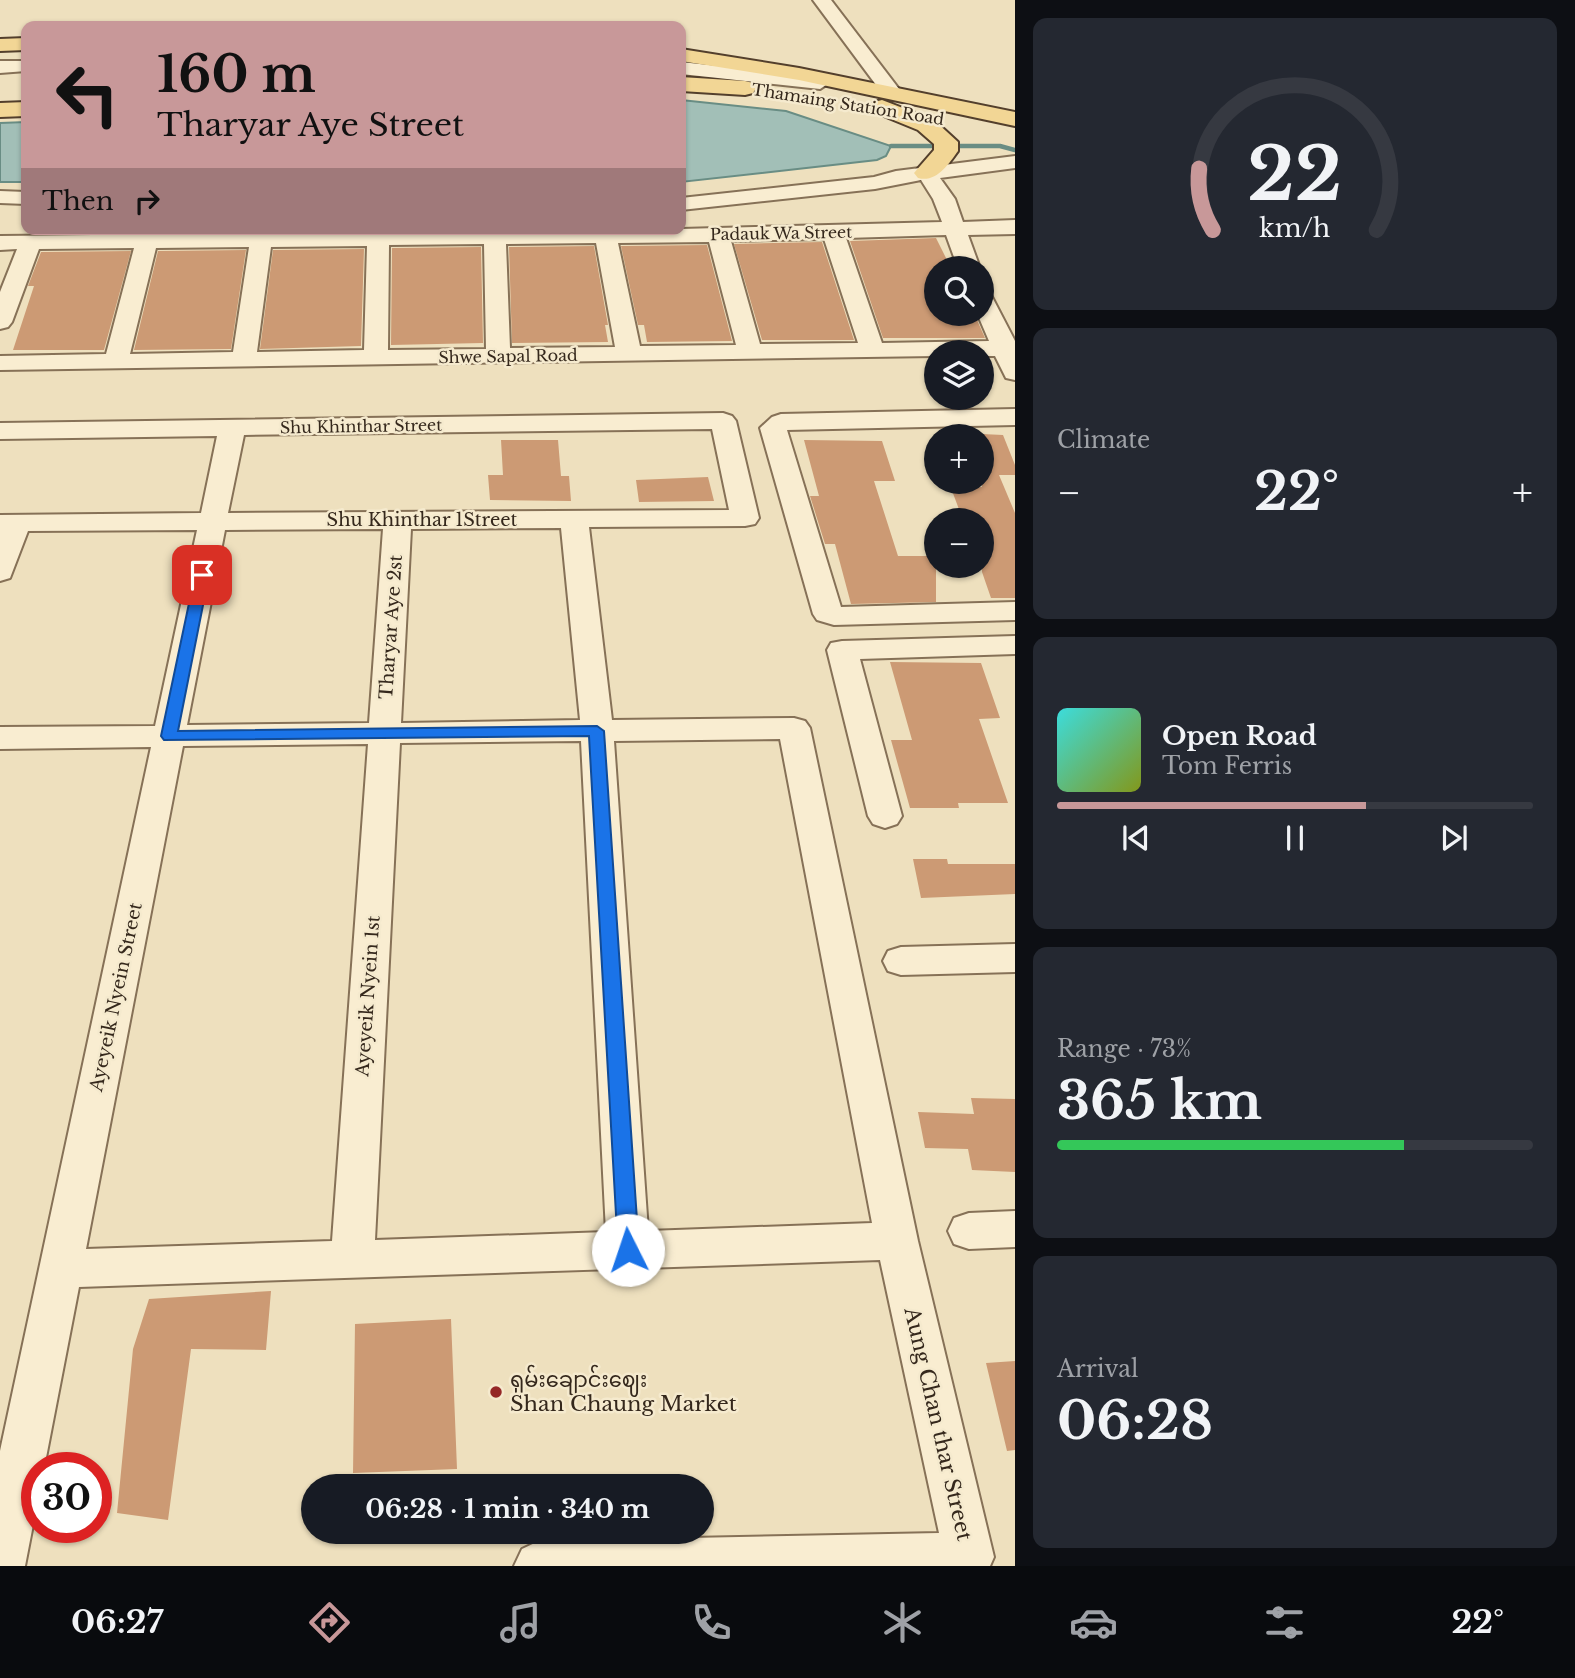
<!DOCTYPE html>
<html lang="en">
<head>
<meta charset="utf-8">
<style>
	:root { --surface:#171b24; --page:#242831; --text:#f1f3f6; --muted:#9ea1a6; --line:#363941; --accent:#c89899 }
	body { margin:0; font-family:"Libre Baskerville","Noto Sans Myanmar",serif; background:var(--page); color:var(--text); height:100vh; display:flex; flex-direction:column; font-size:26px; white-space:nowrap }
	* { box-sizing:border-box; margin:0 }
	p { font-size:23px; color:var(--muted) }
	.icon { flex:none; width:38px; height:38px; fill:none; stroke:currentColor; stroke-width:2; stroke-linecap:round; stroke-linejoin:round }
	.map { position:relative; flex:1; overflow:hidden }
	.panel { display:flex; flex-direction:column; gap:18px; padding:18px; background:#0d0f14; width:560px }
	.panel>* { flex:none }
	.top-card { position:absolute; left:21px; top:21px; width:665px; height:214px; border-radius:14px; box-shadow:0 2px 5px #0004; background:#c89899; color:#111; overflow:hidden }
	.fabs { position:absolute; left:924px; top:256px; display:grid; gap:14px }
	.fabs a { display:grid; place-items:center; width:70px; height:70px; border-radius:50%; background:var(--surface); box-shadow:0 2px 5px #0004; font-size:35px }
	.speed { position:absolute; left:21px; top:1452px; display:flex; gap:14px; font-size:35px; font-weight:700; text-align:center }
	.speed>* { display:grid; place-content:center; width:91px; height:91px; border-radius:50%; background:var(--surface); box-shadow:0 2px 5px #0004; line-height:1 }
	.speed .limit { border:10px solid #d22; background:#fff; color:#111 }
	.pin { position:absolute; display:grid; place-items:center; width:60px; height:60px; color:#fff; margin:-30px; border-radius:14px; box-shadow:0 4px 10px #0006 }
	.me { position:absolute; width:77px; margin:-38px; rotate:356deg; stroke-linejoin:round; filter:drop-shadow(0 0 5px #0008) }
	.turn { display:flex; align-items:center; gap:24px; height:147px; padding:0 21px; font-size:32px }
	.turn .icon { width:91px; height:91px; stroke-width:2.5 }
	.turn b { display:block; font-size:49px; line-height:60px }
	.then { display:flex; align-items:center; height:66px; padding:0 21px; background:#0003; gap:14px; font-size:26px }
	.big { font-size:52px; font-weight:800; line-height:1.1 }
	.panel .widget { flex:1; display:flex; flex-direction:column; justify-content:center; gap:10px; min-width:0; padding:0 24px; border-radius:14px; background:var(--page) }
	.panel .dial { align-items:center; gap:0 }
	.dial svg { height:182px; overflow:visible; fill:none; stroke:var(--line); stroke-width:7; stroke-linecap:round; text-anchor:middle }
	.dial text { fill:var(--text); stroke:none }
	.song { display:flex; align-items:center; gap:21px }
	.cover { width:84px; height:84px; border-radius:10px; background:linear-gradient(135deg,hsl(180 70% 55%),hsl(70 70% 35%)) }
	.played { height:7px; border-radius:4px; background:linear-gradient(90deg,var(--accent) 65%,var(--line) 65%) }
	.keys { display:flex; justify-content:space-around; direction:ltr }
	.heat { display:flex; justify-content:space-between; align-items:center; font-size:38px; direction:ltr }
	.charge { height:10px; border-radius:5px; background:linear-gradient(90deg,#34c759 73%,var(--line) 0) }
	.trip { position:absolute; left:301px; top:1474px; width:413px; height:70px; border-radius:35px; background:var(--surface); box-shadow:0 2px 5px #0004; font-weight:800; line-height:70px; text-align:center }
	.tabs { display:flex; height:112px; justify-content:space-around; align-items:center; background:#090b0e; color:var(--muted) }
	.tabs .icon { width:49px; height:49px }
	.tabs .selected { color:var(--accent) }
	.tabs b { font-size:32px; color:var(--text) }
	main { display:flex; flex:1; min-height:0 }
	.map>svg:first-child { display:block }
</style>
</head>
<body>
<main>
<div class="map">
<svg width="1015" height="1566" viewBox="0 0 1015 1566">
	<rect width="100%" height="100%" fill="#eee0be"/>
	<path fill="#a2bfb7" stroke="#698d84" stroke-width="2" d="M681,100L786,111L891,146L886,156L877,160L681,182Z
		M26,122V182H0V123Z"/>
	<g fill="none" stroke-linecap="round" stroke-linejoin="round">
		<path stroke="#698d84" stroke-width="4.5" d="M891,146H1000L1015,150"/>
	</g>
	<path fill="#cc9a74" d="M936,238L951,268H936V313H974L985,338H883L850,241Z
		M822,242L854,340H762L734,244Z
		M707,245L732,341L647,342L644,325H638L621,246Z
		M594,246L608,325H605L608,342L512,343L509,247Z
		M481,247L483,343L391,345L392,248Z
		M364,249L361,346L260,349L273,250Z
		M246,250L231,349L134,350L158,251Z
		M131,251L104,350H13L34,286H28L41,252Z
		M982,434L1003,435L1015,465V475H999L1015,513V598H991L982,572V520H963L951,488L982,487Z
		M501,440H558L561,476H569L571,501L490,500L488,475H503Z
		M804,440L882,441L895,481H874L898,556H936V602L851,604L835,544H825L810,496H819Z
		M708,477L714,501L639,502L636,480Z
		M890,662L981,663L1000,718L979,719L1008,803H958L959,808H910L891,740H912Z
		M913,859H947L948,864H1015V894L921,898Z
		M971,1098L1015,1099V1172L972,1170L968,1149L925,1148L918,1112L974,1114Z
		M271,1291L266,1350L191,1349L168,1520L117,1513L133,1349L149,1299Z
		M451,1319L457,1469L353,1473L355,1324Z
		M1015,1361V1450L1007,1451L986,1363Z"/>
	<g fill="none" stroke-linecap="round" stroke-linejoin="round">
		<g stroke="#867157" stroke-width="4">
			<path id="minor" d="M813,0H831L899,89L901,93L899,97H885Z
				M0,61H26V71L0,73Z
				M681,62L820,77L829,83L820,89L681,74Z
				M1015,156V168L940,178L955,199L963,222L1015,220V234L968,235L980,268H958L946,235L846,238L882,343L989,341L977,313H982V291L990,293L1015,341V380L1006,378L995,356H982V352H936V356L0,370V356L106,354L134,248L39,249L12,322L8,327L0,329V292L17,249L0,250V236L681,229L942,222L933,199L921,180L875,189L681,210V198L874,177L896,171ZM824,239L858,343L760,344L731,241ZM709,242L736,345L640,346L618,243ZM596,243L615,347L510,348L506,244ZM484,244L486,349L388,350L389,245ZM367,246L364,350L257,352L271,247ZM249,247L233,352L130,354L156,248Z
				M0,191L26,192V204L0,203Z
				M1015,409V425L787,430L841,607L1015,602V620L834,625L817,620L813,614L760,428L772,417L781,414Z
				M723,413L732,416L736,421L759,518L755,524L745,526L589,527L612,720L794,718L805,721L810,728L918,1241L994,1557L990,1566H514L522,1549L539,1541L939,1533L880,1260L79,1287L44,1468H37V1504L25,1566H0V1451L151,747L0,749V727L155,726L197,530L28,531L10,578L0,581V515L201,513L217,436L0,439V423ZM712,429L729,510L228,513L244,435ZM561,528L580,720L401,723L411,529ZM383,529L369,723L187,725L225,530ZM780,739L872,1223L648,1231L614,741ZM581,741L606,1232L375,1240L400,743ZM368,744L332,1241L86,1249L183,746Z
				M1015,636V654L860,659L902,816L897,824L885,828L873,824L868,816L827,650L831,643L842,641Z
				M1015,944V972L901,975L888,971L883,961L888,951L901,947Z
				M1015,1211V1247L969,1249L954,1244L948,1231L954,1218L969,1213Z"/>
		</g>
		<g stroke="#533f2c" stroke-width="4">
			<path id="major" d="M26,38V50L0,51V39Z
				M681,49L799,68L1015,112V126L799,80L681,61Z
				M681,77L745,81L753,83L756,88L753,93L745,95L681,91Z
				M882,100L934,120L958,142V151C948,165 936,183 918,178L914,173L934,150V144L918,130L874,112L871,107L874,102Z
				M26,102V116L0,117V103Z"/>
		</g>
		<use href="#minor" fill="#f9edd1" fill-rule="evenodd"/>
		<use href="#major" fill="#f2d695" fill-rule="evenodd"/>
	</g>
	<path fill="#1a73e8" stroke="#114b97" stroke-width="2" d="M202,571L209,575L178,731L597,726L604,731L639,1250L636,1256L628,1259L621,1256L618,1250L589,736L164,740L161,736L195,575Z"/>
	<circle fill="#952827" stroke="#f5eace" stroke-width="2.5" cx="496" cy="1392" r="7"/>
	<g text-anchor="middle" stroke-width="5" stroke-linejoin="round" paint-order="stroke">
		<g font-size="16" fill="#35281c" stroke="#f5eace">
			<text transform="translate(848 104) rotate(9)" y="6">Thamaing Station Road</text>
			<text transform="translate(781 233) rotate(-1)" y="6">Padauk Wa Street</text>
			<text transform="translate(508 356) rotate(-1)" y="6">Shwe Sapal Road</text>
			<text transform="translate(361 426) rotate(-1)" y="6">Shu Khinthar Street</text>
		</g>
		<g font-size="18" fill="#35281c" stroke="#f5eace">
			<text x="422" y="526">Shu Khinthar 1Street</text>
			<text transform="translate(391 627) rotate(-86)" y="6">Tharyar Aye 2st</text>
			<text transform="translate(368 996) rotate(-86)" y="6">Ayeyeik Nyein 1st</text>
			<text transform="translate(116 997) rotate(-78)" y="6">Ayeyeik Nyein Street</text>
		</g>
		<g font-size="21" fill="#35281c" stroke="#f5eace" text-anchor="start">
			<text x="510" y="1387">ရှမ်းချောင်းဈေး<tspan x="510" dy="24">Shan Chaung Market</tspan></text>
		</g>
		<g font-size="21" fill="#35281c" stroke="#f5eace">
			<text transform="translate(938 1424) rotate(77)" y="7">Aung Chan thar Street</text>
		</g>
	</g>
</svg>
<div class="fabs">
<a><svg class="icon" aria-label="search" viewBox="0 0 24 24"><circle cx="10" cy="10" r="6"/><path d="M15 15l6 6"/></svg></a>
<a><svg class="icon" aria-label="layers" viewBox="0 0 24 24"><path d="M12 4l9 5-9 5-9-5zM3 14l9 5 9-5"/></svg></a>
<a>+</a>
<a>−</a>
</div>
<div class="speed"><div class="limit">30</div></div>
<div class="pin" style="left:202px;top:575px;background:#d93025"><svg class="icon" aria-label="arrive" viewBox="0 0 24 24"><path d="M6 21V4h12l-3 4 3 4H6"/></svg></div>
<svg class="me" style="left:628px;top:1250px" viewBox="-20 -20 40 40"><circle r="19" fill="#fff"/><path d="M0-13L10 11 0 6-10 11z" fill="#1a73e8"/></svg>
<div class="trip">06:28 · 1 min · 340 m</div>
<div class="top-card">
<div class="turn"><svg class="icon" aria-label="left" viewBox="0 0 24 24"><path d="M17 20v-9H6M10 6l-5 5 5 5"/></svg><div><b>160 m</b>Tharyar Aye Street</div></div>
<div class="then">Then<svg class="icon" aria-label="right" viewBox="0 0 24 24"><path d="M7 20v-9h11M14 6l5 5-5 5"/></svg></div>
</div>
</div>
<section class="panel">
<div class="widget dial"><svg viewBox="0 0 100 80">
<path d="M14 69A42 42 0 1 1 86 69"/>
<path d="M14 69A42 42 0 0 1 8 42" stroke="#c89899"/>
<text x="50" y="56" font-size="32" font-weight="700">22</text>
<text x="50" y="72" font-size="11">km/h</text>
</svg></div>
<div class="widget"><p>Climate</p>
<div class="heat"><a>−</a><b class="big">22°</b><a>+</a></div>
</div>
<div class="widget">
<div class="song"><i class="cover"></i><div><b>Open Road</b><p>Tom Ferris</p></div></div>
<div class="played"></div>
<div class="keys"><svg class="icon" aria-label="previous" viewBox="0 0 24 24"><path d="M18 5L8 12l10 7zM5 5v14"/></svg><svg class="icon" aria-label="pause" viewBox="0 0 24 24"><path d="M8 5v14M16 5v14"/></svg><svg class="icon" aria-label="next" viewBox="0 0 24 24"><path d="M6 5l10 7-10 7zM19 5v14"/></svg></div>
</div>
<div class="widget"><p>Range · 73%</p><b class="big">365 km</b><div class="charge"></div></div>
<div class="widget"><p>Arrival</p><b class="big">06:28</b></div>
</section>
</main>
<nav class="tabs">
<b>06:27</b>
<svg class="icon selected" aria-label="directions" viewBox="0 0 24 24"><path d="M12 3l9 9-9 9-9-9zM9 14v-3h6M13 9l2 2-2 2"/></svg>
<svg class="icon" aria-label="music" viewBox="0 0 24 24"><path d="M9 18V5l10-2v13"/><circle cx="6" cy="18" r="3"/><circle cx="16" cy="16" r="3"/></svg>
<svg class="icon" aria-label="phone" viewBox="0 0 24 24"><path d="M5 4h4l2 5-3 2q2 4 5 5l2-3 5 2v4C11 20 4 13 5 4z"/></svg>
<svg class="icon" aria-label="climate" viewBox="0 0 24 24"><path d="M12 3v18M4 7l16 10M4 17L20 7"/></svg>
<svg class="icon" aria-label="car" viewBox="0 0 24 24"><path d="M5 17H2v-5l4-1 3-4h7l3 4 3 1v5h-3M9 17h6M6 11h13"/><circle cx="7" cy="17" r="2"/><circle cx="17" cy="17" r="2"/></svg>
<svg class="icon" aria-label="filters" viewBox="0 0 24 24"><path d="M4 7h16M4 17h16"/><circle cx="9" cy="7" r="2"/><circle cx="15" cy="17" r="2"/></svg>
<b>22°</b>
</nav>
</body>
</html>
